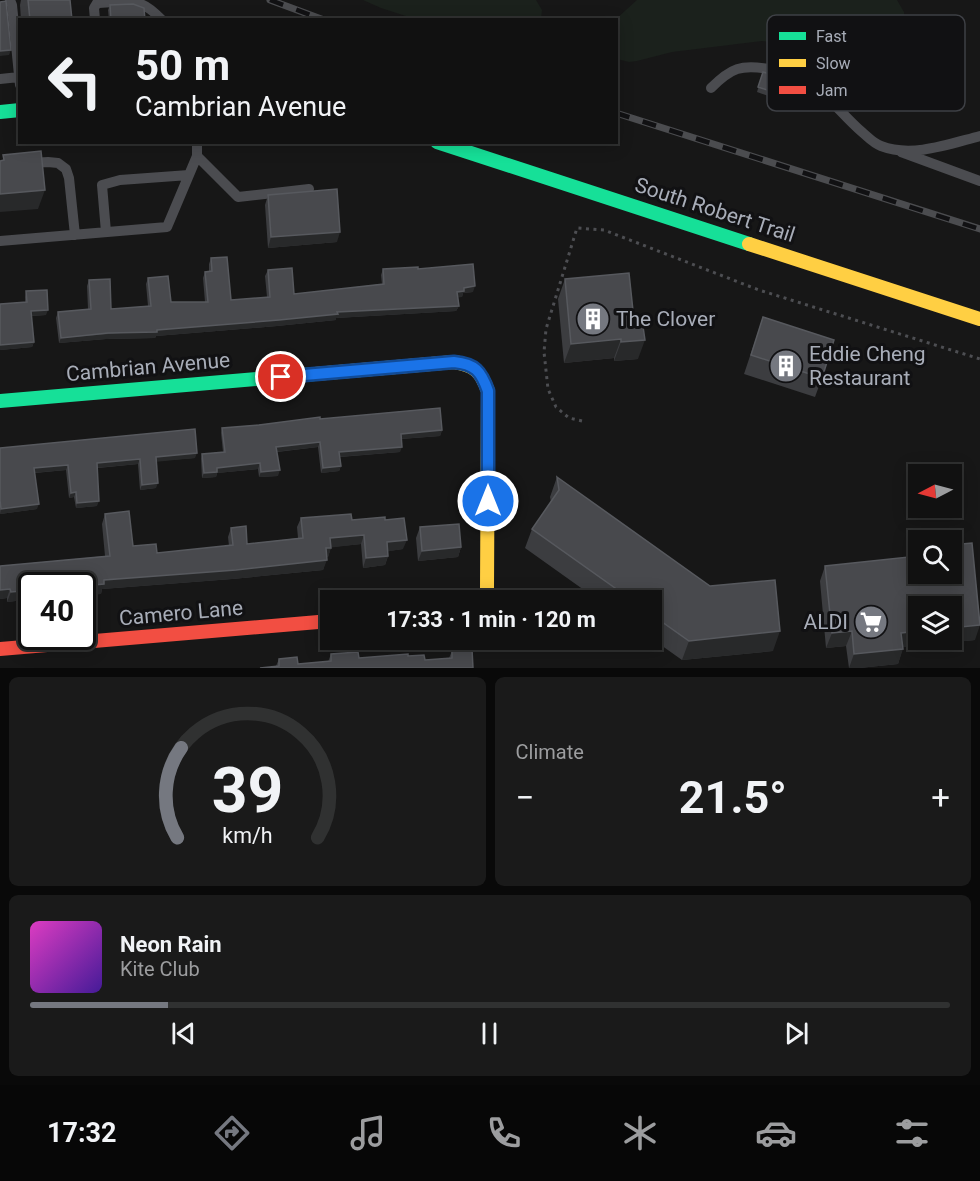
<!DOCTYPE html>
<html lang="en">
<head>
<meta charset="utf-8">
<style>
	:root { --surface:#111; --page:#1a1a1a; --text:#f1f3f6; --muted:#9c9d9f; --line:#303131; --accent:#757880 }
	body { margin:0; font-family:Roboto,sans-serif; background:var(--page); color:var(--text); height:100vh; display:flex; flex-direction:column; font-size:22px; white-space:nowrap }
	* { box-sizing:border-box; margin:0 }
	p { font-size:20px; color:var(--muted) }
	.icon { flex:none; width:33px; height:33px; fill:none; stroke:currentColor; stroke-width:2; stroke-linecap:round; stroke-linejoin:round }
	.map { position:relative; height:668px; overflow:hidden }
	.details { display:flex; flex-direction:column; gap:9px; padding:9px; background:#090909; flex:1 }
	.details>* { flex:none }
	.banner { position:absolute; left:18px; top:18px; width:600px; height:126px; border-radius:0px; box-shadow:0 3px 15px #0003,0 0 0 2px var(--line); background:#111; color:var(--text); overflow:hidden }
	.needle { width:39px; rotate:264deg }
	.tools { position:absolute; left:908px; top:464px; display:grid; gap:12px }
	.tools a { display:grid; place-items:center; width:54px; height:54px; border-radius:0px; background:var(--surface); box-shadow:0 3px 15px #0003,0 0 0 2px var(--line); font-size:30px }
	.speed { position:absolute; left:18px; top:572px; display:flex; gap:12px; font-size:30px; font-weight:700; text-align:center }
	.speed>* { display:grid; place-content:center; width:78px; height:78px; border-radius:50%; background:var(--surface); box-shadow:0 3px 15px #0003,0 0 0 2px var(--line); line-height:1 }
	.speed .limit { border:3px solid #111; border-radius:9px; background:#fff; color:#111 }
	.pin { position:absolute; display:grid; place-items:center; width:51px; height:51px; color:#fff; margin:-26px; border:3px solid #fff; border-radius:50%; box-shadow:0 2px 6px #0007 }
	.me { position:absolute; width:66px; margin:-33px; rotate:0deg; stroke-linejoin:round; filter:drop-shadow(0 0 4px #0008) }
	.turn { display:flex; align-items:center; gap:21px; height:126px; padding:0 18px; font-size:27px }
	.turn .icon { width:78px; height:78px; stroke-width:2.5 }
	.turn b { display:block; font-size:42px; line-height:51px }
	.big { font-size:45px; font-weight:700; line-height:1.1 }
	.details .card { flex:1; display:flex; flex-direction:column; justify-content:center; gap:9px; min-width:0; padding:0 21px; border-radius:9px; background:var(--page) }
	.details .dial { align-items:center; gap:0 }
	.dial svg { height:156px; overflow:visible; fill:none; stroke:var(--line); stroke-width:7; stroke-linecap:round; text-anchor:middle }
	.dial text { fill:var(--text); stroke:none }
	.song { display:flex; align-items:center; gap:18px }
	.cover { width:72px; height:72px; border-radius:9px; background:linear-gradient(135deg,hsl(310 70% 55%),hsl(260 70% 35%)) }
	.played { height:6px; border-radius:3px; background:linear-gradient(90deg,var(--accent) 15%,var(--line) 15%) }
	.keys { display:flex; justify-content:space-around; direction:ltr }
	.heat { display:flex; justify-content:space-between; align-items:center; font-size:33px; direction:ltr }
	.details .tiles { flex:1; display:grid; gap:9px; grid-template-columns:1fr 1fr }
	.card:last-child { grid-column:span 2 }
	.trip { position:absolute; left:320px; top:590px; width:342px; height:60px; border-radius:0px; background:var(--surface); box-shadow:0 3px 15px #0003,0 0 0 2px var(--line); font-weight:700; line-height:60px; text-align:center }
	.menu { display:flex; height:96px; justify-content:space-around; align-items:center; background:#070707; color:var(--muted) }
	.menu .icon { width:42px; height:42px }
	.menu .on { color:var(--accent) }
	.menu b { font-size:27px; color:var(--text) }
	.map>svg:first-child { display:block }
</style>
</head>
<body>
<div class="map">
<svg width="980" height="668" viewBox="0 0 980 668">
	<rect width="100%" height="100%" fill="#171717"/>
	<path fill="#1b211c" d="M363,0H536L542,10L541,19H415L381,8Z
		M637,0H897L904,12V22L900,30L891,34L852,41L798,45L762,41L672,52L637,61L629,62L617,59L616,19Z"/>
	<g fill="none" stroke-linecap="round" stroke-linejoin="round">
		<path stroke="#4d4e52" stroke-width="3" stroke-dasharray="3 4.5" stroke-linecap="butt" d="M582,421L569,418L556,407L548,389L544,352L546,329L577,228L604,230L759,290L980,359"/>
		<path stroke="#4b4c50" stroke-width="10" d="M10,0L12,5L20,85
			M95,20L94,8L97,3C110,3 125,0 137,3C147,5 155,13 162,20
			M0,79L19,77
			M711,88C731,68 741,64 769,69C778,71 791,72 800,77C825,90 841,114 862,132C868,137 873,143 881,146C912,158 949,144 980,136
			M901,152L980,181
			M197,156L238,197L309,189
			M30,163L48,162L58,163L66,169L69,178L75,235
			M106,232L102,185L120,180L189,175
			M0,241L167,227L197,156V142"/>
		<path stroke="#16e098" stroke-width="14" d="M0,112L20,110
			M437,142L749,244
			M0,401L315,374"/>
		<path stroke="#ffcf43" stroke-width="14" d="M749,244L980,319
			M315,374L454,362C475,365 481,372 488,391L487,590L485,600"/>
		<path stroke="#f24e42" stroke-width="14" d="M0,649L330,621"/>
		<g stroke="#4b4c4f" stroke-width="7">
			<path id="rail" d="M270,0L324,20
				M616,113L980,229"/>
		</g>
		<use href="#rail" stroke="#111113" stroke-width="4.5" stroke-dasharray="14" stroke-linecap="butt"/>
	</g>
	<path fill="#3c3d40" d="M21,0H70L72,20H21L20,5Z
		M110,5L145,20H109L108,10Z
		M763,72L782,95L780,100L757,92Z
		M268,195L337,242L268,248L265,205Z
		M211,258L231,300L267,297L265,276L268,270L294,294L382,284L381,275L383,269H418L473,292L463,293L462,297H458L459,306L456,311L336,318V320L277,326L156,336L155,338L106,339L59,343L56,318L58,312L88,309L87,286L89,280L111,309L148,306L146,284L148,278L171,302H205L203,278L205,272L209,271V264Z
		M565,279L634,320L638,359L614,361V358L564,363L558,299Z
		M26,291L46,315L31,316L34,342L32,347L0,350V304L25,302V297Z
		M763,317L822,378L815,397L744,374Z
		M320,419L442,430L440,436L401,439L400,452L340,457L341,466L339,471L321,473L318,447L277,452L278,476L259,477L258,469L217,473L216,477L202,478L201,459L202,454L223,452L221,433L222,428Z
		M0,448L195,458L156,461V488L140,490L138,464L98,468L97,506L76,508L74,497L69,498L66,470L35,473L37,509L0,514Z
		M557,477L773,651L682,660L651,638V600H598L525,548L532,529L551,502L550,497Z
		M105,514L133,546L157,553L229,546L228,537L231,528L247,544L298,538L297,527L301,518L352,520H385L403,549L388,551V556L385,565L363,568L361,544L331,547L328,557H327L323,570L232,579L102,589L101,594L82,595V585H32V599L7,602V598L0,599V566L105,556L102,524Z
		M420,527L461,547L458,557L418,561L416,538Z
		M825,566L975,640L903,647L898,664L859,668H849L846,646L826,648L820,581Z
		M452,651L473,668L276,666L279,659L298,664L328,662L331,654L359,658L408,656L425,660L449,658Z"/>
	<path fill="#28292a" d="M11,50L9,55L0,56V51Z
		M45,190L38,209L0,212V194Z
		M340,232L337,242L268,248L271,237Z
		M475,286L473,292L463,293L462,297L455,298L457,292L464,288Z
		M459,306L456,311L336,318V320L277,326L156,336L155,338L106,339L59,343L61,338L157,330L337,312Z
		M48,310L46,315L29,316L31,311Z
		M621,339L614,358L564,363L571,344Z
		M645,340L638,359L614,361L621,342Z
		M34,342L32,347L0,350V345Z
		M442,430L440,436L399,439L401,434Z
		M320,442L318,447L274,452L276,447Z
		M402,447L400,452L337,457L339,452Z
		M197,453L195,458L154,462L156,457Z
		M140,459L138,464L95,468L97,463Z
		M260,463L258,469L217,473L216,477L202,478L204,473L217,468Z
		M68,465L66,470L32,473L34,468Z
		M341,466L339,471L321,473L323,468Z
		M280,470L278,476L259,477L261,472Z
		M158,483L156,488L140,490L142,485Z
		M76,492L74,497L69,498L71,493Z
		M99,501L97,506L76,508L77,503Z
		M39,504L37,509L0,514L1,509Z
		M364,535L361,544L327,548L330,538Z
		M407,540L403,549L384,552L387,542Z
		M461,547L458,557L418,561L422,551Z
		M326,548H331L328,557L322,558Z
		M388,556L385,565L363,568L366,558Z
		M327,560L323,570L232,579L102,589L101,594L82,595V586L104,580Z
		M10,589L7,598L0,599V590Z
		M32,590V599L7,602L11,592Z
		M980,625L975,640L896,648L901,633L918,631V639H951V628Z
		M780,631L773,651L682,660L689,641Z
		M852,631L846,646L826,648L832,633Z
		M903,649L898,664L859,668H849L854,654Z"/>
	<path fill="#48494d" stroke="#57595e" stroke-width="1.5" d="M28,0H70L72,20H30Z
		M6,1L11,50L0,51V2Z
		M133,4L144,8L145,20H111L110,5Z
		M763,72L787,79L782,95L758,87Z
		M41,151L45,190L0,194V161L4,160L3,155Z
		M337,189L340,232L271,237L268,195Z
		M227,257L231,300L270,297L268,270L292,268L294,294L384,284L383,269L418,267V269L473,264L475,286L464,288V291L457,292L459,306L337,312L338,314L279,320L157,330V332L108,333L61,338L58,312L91,309L89,280L110,279L111,309L151,306L148,278L168,276L171,302H208L205,272L212,271L211,258Z
		M629,273L634,320H642L645,340L621,342V339L571,344L565,279Z
		M47,290L48,310L31,311L34,342L0,345V304L27,302L26,291Z
		M763,317L834,340L822,378L751,355Z
		M440,408L442,430L401,434L402,447L339,452L341,466L323,468L320,442L276,447L280,470L261,472L260,463L217,468V472L204,473L202,454L225,452L222,428L259,425L320,417V419Z
		M195,429L197,453L156,457L158,483L142,485L140,459L97,463L99,501L77,503L76,492L71,493L68,465L34,468L39,504L1,509L0,500V448Z
		M557,477L710,586L775,580L780,631L689,641L651,614V600H632L532,529L559,490Z
		M129,511L133,546L156,544L157,553L233,545L231,528L246,526L247,544L303,538L301,518L351,514L352,520L385,517V520L404,518L407,540L387,542L388,556L366,558L364,535L330,538L331,548H326L327,560L236,570L104,580V584L82,586V585H75V584L59,585H32V590L11,592L10,589L0,590V566L110,556L105,514Z
		M459,524L461,547L422,551L420,527Z
		M972,543L980,625L951,628V606H918V631L901,633L903,649L854,654L852,631L832,633L825,566L918,556V573H951V545Z
		M472,649L473,668H260L279,666V659L297,657L298,664L331,661V654L358,652L359,658L408,654V656L424,655L425,660L452,658V651Z"/>
	<g fill="none" stroke-linecap="round" stroke-linejoin="round">
		<g stroke="#114b97" stroke-width="15">
			<path id="route" d="M281,377L454,362C475,364 481,371 488,391V501"/>
		</g>
		<use href="#route" stroke="#1a73e8" stroke-width="10"/>
	</g>
	<defs>
		<g id="building-disc" transform="scale(1.725)"><circle r="9.5" fill="#757880" stroke="#111113"/><path d="M-4-6H4V6H1V3H-1V6H-4ZM-2.5-4.3h1.7v1.8h-1.7ZM.8-4.3h1.7v1.8H.8ZM-2.5-1h1.7V.8h-1.7ZM.8-1h1.7V.8H.8Z" fill="#fff"/></g>
		<g id="supermarket-disc" transform="scale(1.725)"><circle r="9.5" fill="#757880" stroke="#111113"/><path d="M-6-5.5h2.5l.6 2H6L4.5 2H-2.5L-4.4-4H-6ZM-1.5 3.2a1.3 1.3 0 1 0 .1 0ZM3 3.2a1.3 1.3 0 1 0 .1 0Z" fill="#fff"/></g>
	</defs>
	<g fill-rule="evenodd">
		<use href="#building-disc" x="593" y="319"/>
		<use href="#building-disc" x="786" y="366"/>
		<use href="#supermarket-disc" x="871" y="622"/>
	</g>
	<g text-anchor="middle" stroke-width="6" stroke-linejoin="round" paint-order="stroke">
		<g font-size="21" fill="#a8adb8" stroke="#111113">
			<text transform="translate(715 210) rotate(18)" y="7">South Robert Trail</text>
			<text transform="translate(148 367) rotate(-5)" y="7">Cambrian Avenue</text>
			<text transform="translate(181 613) rotate(-5)" y="7">Camero Lane</text>
		</g>
		<g font-size="21" fill="#a8adb8" stroke="#111113" text-anchor="start">
			<text x="616" y="326">The Clover</text>
			<text x="809" y="361">Eddie Cheng<tspan x="809" dy="24">Restaurant</tspan></text>
			<text x="848" y="629" text-anchor="end">ALDI</text>
		</g>
	</g>
	<rect x="767" y="15" width="198" height="96" rx="9" fill="#111113" stroke="#3e4045" stroke-width="1.5"/>
	<rect x="779" y="32" width="27" height="8" fill="#16e098"/>
	<rect x="779" y="59" width="27" height="8" fill="#ffcf43"/>
	<rect x="779" y="86" width="27" height="8" fill="#f24e42"/>
	<g font-size="16" fill="#a8adb8">
		<text x="816" y="42">Fast</text>
		<text x="816" y="69">Slow</text>
		<text x="816" y="96">Jam</text>
	</g>
</svg>
<div class="tools">
<a><svg class="needle" viewBox="-14 -14 28 28"><path d="M0-13l5 13h-10z" fill="#e53935"/><path d="M0 13l5-13h-10z" fill="#9c9d9f"/></svg></a>
<a><svg class="icon" aria-label="search" viewBox="0 0 24 24"><circle cx="10" cy="10" r="6"/><path d="M15 15l6 6"/></svg></a>
<a><svg class="icon" aria-label="layers" viewBox="0 0 24 24"><path d="M12 4l9 5-9 5-9-5zM3 14l9 5 9-5"/></svg></a>
</div>
<div class="speed"><div class="limit">40</div></div>
<div class="pin" style="left:281px;top:377px;background:#d93025"><svg class="icon" aria-label="arrive" viewBox="0 0 24 24"><path d="M6 21V4h12l-3 4 3 4H6"/></svg></div>
<svg class="me" style="left:488px;top:501px" viewBox="-20 -20 40 40"><circle r="17" fill="#1a73e8" stroke="#fff" stroke-width="3"/><path d="M0-11L8 9 0 5-8 9z" fill="#fff"/></svg>
<div class="trip">17:33 · 1 min · 120 m</div>
<div class="banner">
<div class="turn"><svg class="icon" aria-label="left" viewBox="0 0 24 24"><path d="M17 20v-9H6M10 6l-5 5 5 5"/></svg><div><b>50 m</b>Cambrian Avenue</div></div>
</div>
</div>
<section class="details">
<div class="tiles">
<div class="card dial"><svg viewBox="0 0 100 80">
<path d="M14 69A42 42 0 1 1 86 69"/>
<path d="M14 69A42 42 0 0 1 16 23" stroke="#757880"/>
<text x="50" y="56" font-size="32" font-weight="700">39</text>
<text x="50" y="72" font-size="11">km/h</text>
</svg></div>
<div class="card"><p>Climate</p>
<div class="heat"><a>−</a><b class="big">21.5°</b><a>+</a></div>
</div>
<div class="card">
<div class="song"><i class="cover"></i><div><b>Neon Rain</b><p>Kite Club</p></div></div>
<div class="played"></div>
<div class="keys"><svg class="icon" aria-label="previous" viewBox="0 0 24 24"><path d="M18 5L8 12l10 7zM5 5v14"/></svg><svg class="icon" aria-label="pause" viewBox="0 0 24 24"><path d="M8 5v14M16 5v14"/></svg><svg class="icon" aria-label="next" viewBox="0 0 24 24"><path d="M6 5l10 7-10 7zM19 5v14"/></svg></div>
</div>
</div>
</section>
<nav class="menu">
<b>17:32</b>
<svg class="icon on" aria-label="directions" viewBox="0 0 24 24"><path d="M12 3l9 9-9 9-9-9zM9 14v-3h6M13 9l2 2-2 2"/></svg>
<svg class="icon" aria-label="music" viewBox="0 0 24 24"><path d="M9 18V5l10-2v13"/><circle cx="6" cy="18" r="3"/><circle cx="16" cy="16" r="3"/></svg>
<svg class="icon" aria-label="phone" viewBox="0 0 24 24"><path d="M5 4h4l2 5-3 2q2 4 5 5l2-3 5 2v4C11 20 4 13 5 4z"/></svg>
<svg class="icon" aria-label="climate" viewBox="0 0 24 24"><path d="M12 3v18M4 7l16 10M4 17L20 7"/></svg>
<svg class="icon" aria-label="car" viewBox="0 0 24 24"><path d="M5 17H2v-5l4-1 3-4h7l3 4 3 1v5h-3M9 17h6M6 11h13"/><circle cx="7" cy="17" r="2"/><circle cx="17" cy="17" r="2"/></svg>
<svg class="icon" aria-label="filters" viewBox="0 0 24 24"><path d="M4 7h16M4 17h16"/><circle cx="9" cy="7" r="2"/><circle cx="15" cy="17" r="2"/></svg>
</nav>
</body>
</html>
